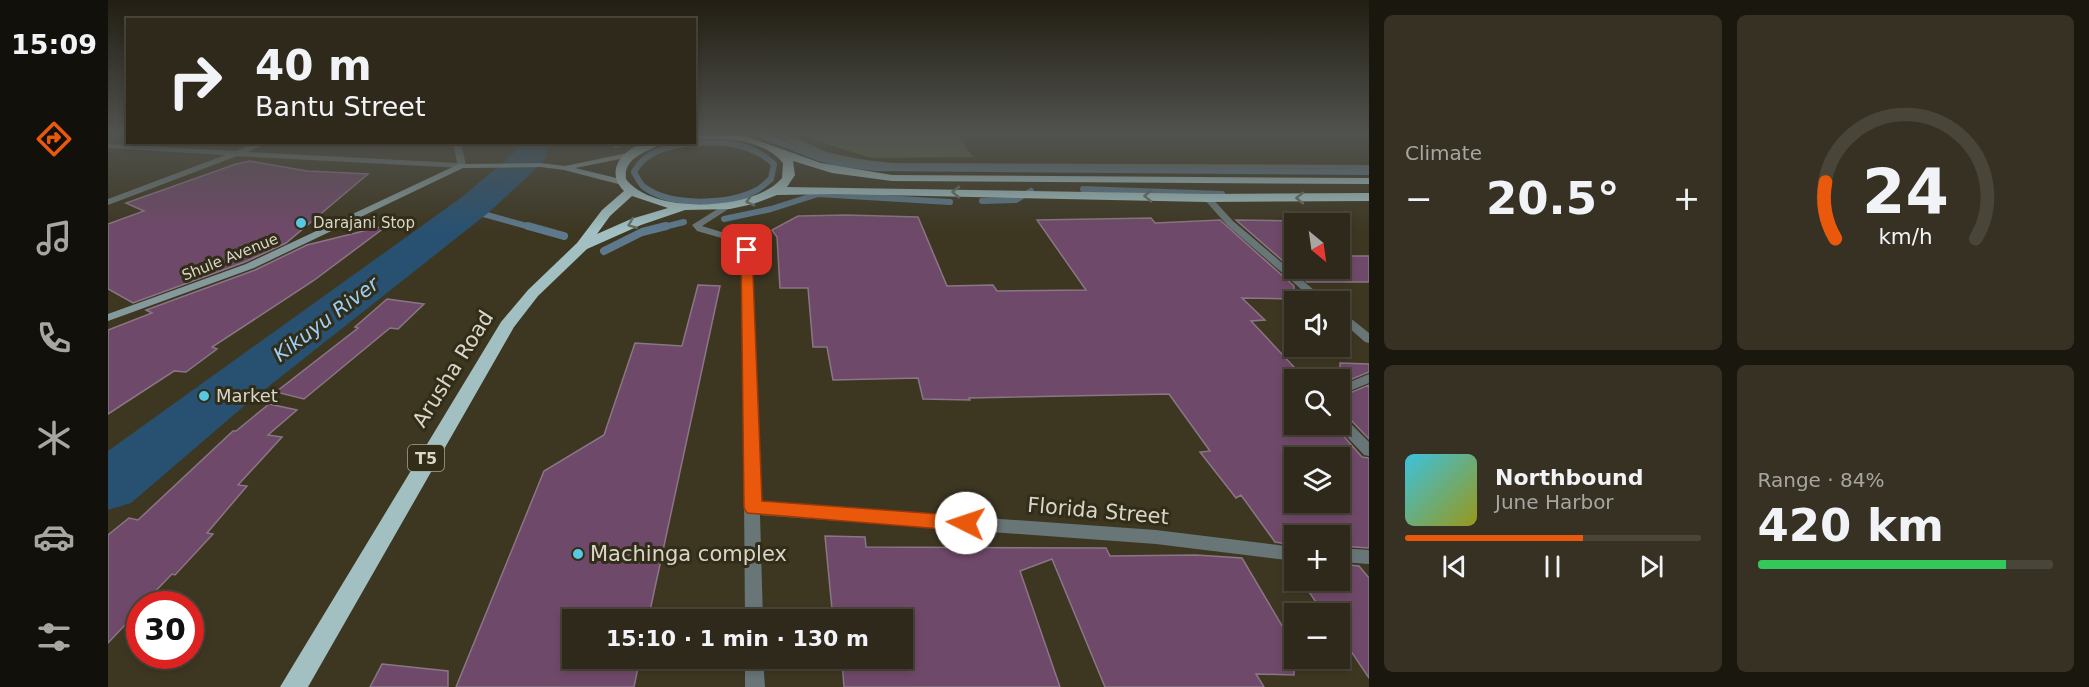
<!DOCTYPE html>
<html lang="en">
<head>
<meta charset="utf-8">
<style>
	:root { --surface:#2e291a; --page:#363123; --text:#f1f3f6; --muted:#a7a6a2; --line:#494539; --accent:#ea580c }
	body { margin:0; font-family:"DejaVu Sans",sans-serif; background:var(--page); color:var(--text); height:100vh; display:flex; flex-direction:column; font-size:22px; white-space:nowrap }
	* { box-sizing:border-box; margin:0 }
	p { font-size:20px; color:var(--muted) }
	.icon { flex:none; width:33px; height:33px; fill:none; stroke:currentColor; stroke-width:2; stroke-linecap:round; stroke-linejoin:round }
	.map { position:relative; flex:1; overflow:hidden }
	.panel { display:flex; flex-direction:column; gap:15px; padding:15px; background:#19170e; width:720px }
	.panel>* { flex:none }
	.top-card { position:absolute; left:18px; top:18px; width:570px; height:126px; border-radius:0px; box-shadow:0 3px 9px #0003,0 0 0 2px var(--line); background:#2e291a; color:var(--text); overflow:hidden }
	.needle { width:39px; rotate:151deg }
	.buttons { position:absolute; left:1176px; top:213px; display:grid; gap:12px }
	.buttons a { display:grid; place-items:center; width:66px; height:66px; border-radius:0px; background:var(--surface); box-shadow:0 3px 9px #0003,0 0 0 2px var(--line); font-size:30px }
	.speed { position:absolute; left:18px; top:591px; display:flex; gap:12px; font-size:30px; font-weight:700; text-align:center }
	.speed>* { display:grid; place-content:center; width:78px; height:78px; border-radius:50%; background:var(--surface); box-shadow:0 3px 9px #0003,0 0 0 2px var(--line); line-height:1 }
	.speed .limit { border:9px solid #d22; background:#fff; color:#111 }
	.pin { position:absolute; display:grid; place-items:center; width:51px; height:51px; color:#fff; margin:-26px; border-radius:12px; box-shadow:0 3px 9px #0006 }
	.me { position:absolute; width:66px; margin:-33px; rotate:274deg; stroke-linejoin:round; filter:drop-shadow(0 0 4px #0008) }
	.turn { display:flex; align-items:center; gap:21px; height:126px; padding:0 30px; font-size:27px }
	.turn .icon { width:78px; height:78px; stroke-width:2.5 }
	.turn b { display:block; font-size:42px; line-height:51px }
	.big { font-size:45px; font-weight:600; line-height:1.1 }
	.panel .card { flex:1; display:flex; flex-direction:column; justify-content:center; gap:9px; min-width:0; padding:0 21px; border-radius:9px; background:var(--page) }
	.panel .dial { align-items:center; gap:0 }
	.dial svg { height:156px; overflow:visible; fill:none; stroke:var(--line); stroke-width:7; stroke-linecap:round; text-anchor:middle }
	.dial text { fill:var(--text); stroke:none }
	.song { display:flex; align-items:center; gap:18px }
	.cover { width:72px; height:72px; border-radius:9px; background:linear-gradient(135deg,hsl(190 70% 55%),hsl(60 70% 35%)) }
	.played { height:6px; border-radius:3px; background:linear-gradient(90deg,var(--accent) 60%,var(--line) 60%) }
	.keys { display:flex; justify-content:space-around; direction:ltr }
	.heat { display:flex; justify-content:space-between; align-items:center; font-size:33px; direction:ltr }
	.charge { height:9px; border-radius:4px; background:linear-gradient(90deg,#34c759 84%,var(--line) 0) }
	.panel .tiles { flex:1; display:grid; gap:15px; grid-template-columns:repeat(2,1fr) }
	.trip { position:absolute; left:454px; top:609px; width:351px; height:60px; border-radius:0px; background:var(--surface); box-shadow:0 3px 9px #0003,0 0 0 2px var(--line); font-weight:600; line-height:60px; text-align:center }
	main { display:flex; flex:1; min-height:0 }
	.dock { display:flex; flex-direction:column; width:108px; justify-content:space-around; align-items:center; background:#12100a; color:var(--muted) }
	.dock .icon { width:42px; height:42px }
	.dock .selected { color:var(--accent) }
	.dock b { font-size:27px; color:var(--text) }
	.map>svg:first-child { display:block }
</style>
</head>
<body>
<main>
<nav class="dock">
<b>15:09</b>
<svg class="icon selected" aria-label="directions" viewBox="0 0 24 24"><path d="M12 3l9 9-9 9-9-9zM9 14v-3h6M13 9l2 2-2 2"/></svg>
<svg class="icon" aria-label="music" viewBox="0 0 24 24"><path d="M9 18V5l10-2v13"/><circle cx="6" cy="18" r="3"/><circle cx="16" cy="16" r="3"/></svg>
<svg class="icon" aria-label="phone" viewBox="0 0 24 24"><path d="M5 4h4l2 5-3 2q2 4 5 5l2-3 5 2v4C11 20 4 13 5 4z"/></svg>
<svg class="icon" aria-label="climate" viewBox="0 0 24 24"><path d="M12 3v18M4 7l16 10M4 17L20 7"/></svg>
<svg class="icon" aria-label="car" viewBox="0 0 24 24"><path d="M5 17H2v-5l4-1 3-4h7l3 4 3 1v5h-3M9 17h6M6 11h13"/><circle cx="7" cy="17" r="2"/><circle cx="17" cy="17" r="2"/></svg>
<svg class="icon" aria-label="filters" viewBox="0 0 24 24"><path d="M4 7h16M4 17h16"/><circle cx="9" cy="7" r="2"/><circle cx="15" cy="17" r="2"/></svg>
</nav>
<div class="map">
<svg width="1261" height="687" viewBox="0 0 1261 687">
	<rect width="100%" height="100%" fill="#3d3722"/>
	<path fill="#586640" d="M704,135H850L865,157L763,158L703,139Z"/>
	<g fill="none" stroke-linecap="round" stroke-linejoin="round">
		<path stroke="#5d798b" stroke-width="6" d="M653,135L708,157L729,163L767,168L1261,172
			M581,143C612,141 642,142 666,164L663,179C659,182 654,187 649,190C621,205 563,207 536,187C532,184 529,177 526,172C537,151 559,147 581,143Z
			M508,145L518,142
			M975,189L1114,194
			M874,201L908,200L923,191
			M361,210L426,228
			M616,219L663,209L710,194L842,202
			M552,228L576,222"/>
		<path stroke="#5d798b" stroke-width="8" d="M420,226L456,236
			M496,251L534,232L558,226"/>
		<path fill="#285171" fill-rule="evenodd" d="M409,142H441L438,157L433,164L380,213L136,406L23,503L0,510V451L354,197L406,153Z"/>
	</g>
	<path fill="#6f4969" stroke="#8a7686" stroke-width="1.5" fill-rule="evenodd" d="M142,161L199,171L260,174L178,243L137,262L25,303L0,289V224L36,211L18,203L128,164Z
		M738,215L810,217L839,286L885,285L889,291L978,290L929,220L1043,218L1047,223L1112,220L1186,286V299L1134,298L1157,320L1143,321L1186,367V424H1225L1254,457L1261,458V548L1232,546V536H1186V545L1167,542L1133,495L1128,498L1092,452L1102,451L1061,394L861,398L862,400L815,399L810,378L725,380L719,347H705L700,288H672L669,237L664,230L690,216ZM1186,458H1232V502H1186Z
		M1128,220L1186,221V268H1232V256H1261V282H1199Z
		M280,225L205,281L104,347L109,349L78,372L66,371L0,414V330L44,313L38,310L147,270L199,245Z
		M590,285L612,286L540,620H465V658H532L526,687H348L436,471L496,435L527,343L574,346Z
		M279,299L316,304L290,329L282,328L196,399L168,392L250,328L247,327Z
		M1232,363L1261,364V372L1232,384Z
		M1261,385V439L1239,416L1232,414V397Z
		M161,404L189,410L160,435L174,437L130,485L139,486L99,533L105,534L67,575L64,574L35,604H32V609L0,643V535L21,518L30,520L125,431H128Z
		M717,536L757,537L758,547L998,548L1002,556L1088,555L1134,558L1186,646V675L1148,674L1156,687H997L944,559L912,571L952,687H736L734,661L730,662L729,658H795V620H725Z
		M1232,564L1251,566L1261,578V678L1232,635V614H1216L1193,580H1232Z
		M274,664L340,671V687H262Z"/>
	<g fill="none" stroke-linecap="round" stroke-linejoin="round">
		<path fill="#697677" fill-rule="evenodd" d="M671,135C687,134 704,147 720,152C741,158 763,161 785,163L1261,165V169L785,167C748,164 701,160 671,135Z
			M150,142H161L140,152L349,163L345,142H353L358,166L354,168L129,156L0,205V199L117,155L0,148V144L128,151Z
			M1099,195L1102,196L1125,221L1220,302H1208L1119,225L1095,198Z
			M619,203L622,204V208L594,226L630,237L644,250L652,502L1048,530L1186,547V561L1048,544L652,515L655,620H637L634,251L624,241L589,231L584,225Z
			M1232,312L1236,313L1261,333V343L1257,342L1232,320Z
			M1261,374V383L1232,395V386Z
			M1232,416L1237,418L1261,442V456L1256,455L1227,424H1232Z
			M1232,548L1261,550V564L1232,562Z
			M637,658H655L657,687H637Z"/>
		<path fill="#84999b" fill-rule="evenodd" d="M524,152L528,154L527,156L467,168L517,180L518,182L514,185L456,170L433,167L355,168L146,268L0,321V314L138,264L351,164L433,163L457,166Z"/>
		<path fill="#a2c0c2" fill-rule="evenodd" d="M586,135L637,136L713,163L784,175L1261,178V184L784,181L724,173L685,161L687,175L679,187L1099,194L1261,193V201L1099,202L728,194L669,195L645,204L622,209L577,210L533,225L479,249L430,296L406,327L200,687H172L393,322L420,290L469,243L494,210L516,191C495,170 517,146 541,142C546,142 551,142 556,142C541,152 515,156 518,179C544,215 647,211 674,178L675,163C654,138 617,138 586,139ZM524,196L560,208L523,219L489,234L502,216Z"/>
	</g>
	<defs><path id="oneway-chevron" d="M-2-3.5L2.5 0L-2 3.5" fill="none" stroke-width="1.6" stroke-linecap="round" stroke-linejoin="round" transform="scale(1.5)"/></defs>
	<g stroke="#646f64">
		<use href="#oneway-chevron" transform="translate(848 192) rotate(-179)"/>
		<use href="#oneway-chevron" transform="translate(1040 196) rotate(-179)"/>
		<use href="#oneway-chevron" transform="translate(1192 198) rotate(180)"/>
		<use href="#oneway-chevron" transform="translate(642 201) rotate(165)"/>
		<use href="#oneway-chevron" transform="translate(524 224) rotate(158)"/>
	</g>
	<linearGradient id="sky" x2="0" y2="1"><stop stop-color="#221e13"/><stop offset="0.58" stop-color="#51534f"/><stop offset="1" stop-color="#51534f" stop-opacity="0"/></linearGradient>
	<rect width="1261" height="231" fill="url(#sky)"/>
	<path fill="#ea580c" stroke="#983908" stroke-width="1.5" d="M639,247L644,250L654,501L858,516L865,518L868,523L865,528L858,531L639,513L636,508L633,250Z"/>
	<g fill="#58c9e3" stroke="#322d18" stroke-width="2">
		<circle cx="193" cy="223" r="6"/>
		<circle cx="96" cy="396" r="6"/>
		<circle cx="470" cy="554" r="6"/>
	</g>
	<g text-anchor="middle" stroke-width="6" stroke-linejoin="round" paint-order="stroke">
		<g font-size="15" fill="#d9d6c9" stroke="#322d18" text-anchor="start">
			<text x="205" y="228">Darajani Stop</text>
		</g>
		<g font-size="15" fill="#d9d6c9" stroke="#322d18">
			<text transform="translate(122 257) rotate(-22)" y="5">Shule Avenue</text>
		</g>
		<rect fill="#322d18" stroke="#a7a394" stroke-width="1.5" x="300" y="445" width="36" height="26" rx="4.5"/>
		<g font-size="16" font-weight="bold" fill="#d9d6c9">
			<text x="318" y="464">T5</text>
		</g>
		<g font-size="18" fill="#d9d6c9" stroke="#322d18" text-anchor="start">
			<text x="108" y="402">Market</text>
		</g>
		<g font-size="20" font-style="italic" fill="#9cd0fb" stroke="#322d18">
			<text transform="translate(218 319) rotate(-37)" y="7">Kikuyu River</text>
		</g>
		<g font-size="21" fill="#d9d6c9" stroke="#322d18">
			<text transform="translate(345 369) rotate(-58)" y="7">Arusha Road</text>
			<text transform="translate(990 511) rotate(5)" y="7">Florida Street</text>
		</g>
		<g font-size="21" fill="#d9d6c9" stroke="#322d18" text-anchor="start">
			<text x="482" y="561">Machinga complex</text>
		</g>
	</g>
</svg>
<div class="buttons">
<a><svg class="needle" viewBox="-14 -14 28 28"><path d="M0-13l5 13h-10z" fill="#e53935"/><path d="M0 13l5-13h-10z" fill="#a7a6a2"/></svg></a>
<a><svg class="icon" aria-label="sound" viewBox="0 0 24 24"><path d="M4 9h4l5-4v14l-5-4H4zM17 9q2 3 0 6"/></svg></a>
<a><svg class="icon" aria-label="search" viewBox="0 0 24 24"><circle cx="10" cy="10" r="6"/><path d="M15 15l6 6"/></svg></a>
<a><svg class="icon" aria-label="layers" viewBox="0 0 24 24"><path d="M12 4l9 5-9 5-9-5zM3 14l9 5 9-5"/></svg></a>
<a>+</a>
<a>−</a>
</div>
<div class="speed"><div class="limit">30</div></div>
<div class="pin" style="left:639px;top:250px;background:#d93025"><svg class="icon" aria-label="arrive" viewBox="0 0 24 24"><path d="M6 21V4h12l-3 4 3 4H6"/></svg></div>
<svg class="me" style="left:858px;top:523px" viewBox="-20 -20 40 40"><circle r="19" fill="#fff"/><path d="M0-13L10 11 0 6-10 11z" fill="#ea580c"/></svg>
<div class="trip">15:10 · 1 min · 130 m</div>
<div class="top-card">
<div class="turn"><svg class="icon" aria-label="right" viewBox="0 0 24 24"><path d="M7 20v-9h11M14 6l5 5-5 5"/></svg><div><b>40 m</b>Bantu Street</div></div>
</div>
</div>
<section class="panel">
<div class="tiles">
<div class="card"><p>Climate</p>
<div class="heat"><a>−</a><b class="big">20.5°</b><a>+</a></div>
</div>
<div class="card dial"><svg viewBox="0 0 100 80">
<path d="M14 69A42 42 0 1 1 86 69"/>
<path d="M14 69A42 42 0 0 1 9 40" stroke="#ea580c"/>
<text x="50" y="56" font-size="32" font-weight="700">24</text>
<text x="50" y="72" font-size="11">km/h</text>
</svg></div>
<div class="card">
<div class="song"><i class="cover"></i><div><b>Northbound</b><p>June Harbor</p></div></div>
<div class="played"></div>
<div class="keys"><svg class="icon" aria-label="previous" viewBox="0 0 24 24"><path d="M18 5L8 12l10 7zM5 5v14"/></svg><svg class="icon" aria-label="pause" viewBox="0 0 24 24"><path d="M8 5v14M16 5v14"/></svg><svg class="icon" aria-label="next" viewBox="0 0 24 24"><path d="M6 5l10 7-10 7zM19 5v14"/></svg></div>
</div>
<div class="card"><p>Range · 84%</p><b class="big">420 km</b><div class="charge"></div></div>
</div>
</section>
</main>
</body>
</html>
